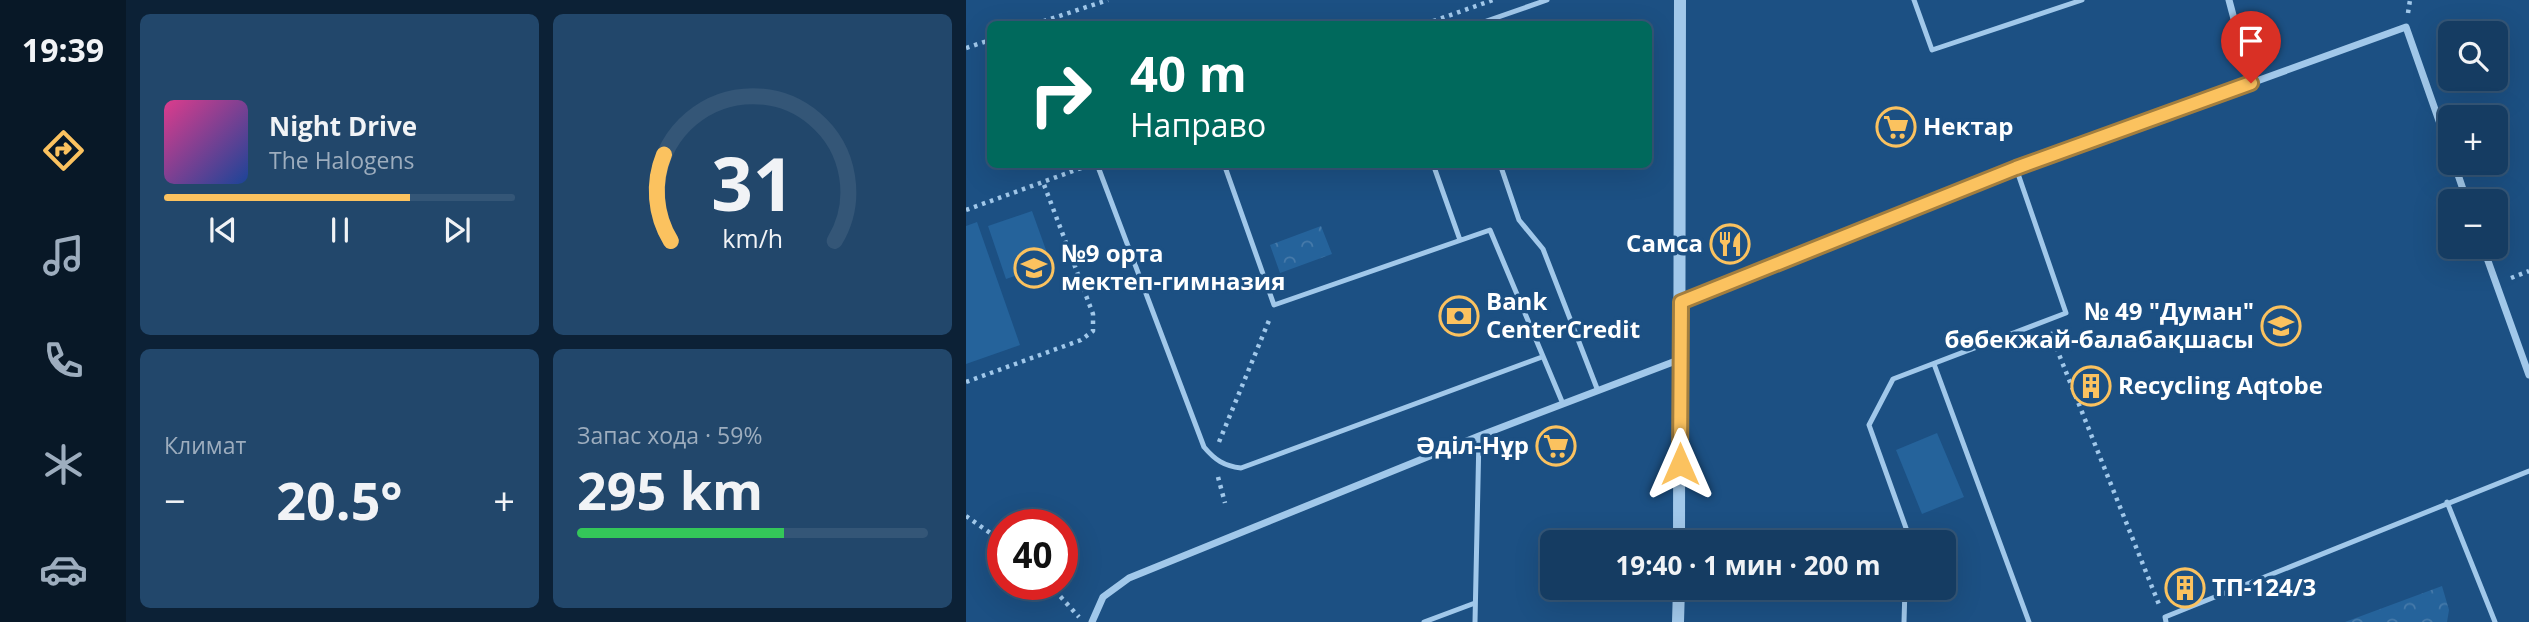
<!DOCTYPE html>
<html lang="ru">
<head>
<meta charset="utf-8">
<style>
	:root { --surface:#153c62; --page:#22476b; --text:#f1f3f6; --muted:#9dadbe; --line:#345677; --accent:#fbc25f }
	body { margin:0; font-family:"Open Sans",sans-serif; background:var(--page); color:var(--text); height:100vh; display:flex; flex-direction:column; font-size:26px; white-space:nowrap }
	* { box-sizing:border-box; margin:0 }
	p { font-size:23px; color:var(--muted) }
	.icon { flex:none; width:38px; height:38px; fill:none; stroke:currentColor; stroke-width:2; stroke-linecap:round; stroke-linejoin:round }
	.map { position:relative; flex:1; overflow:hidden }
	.panel { display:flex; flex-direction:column; gap:14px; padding:14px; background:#0c2136; width:840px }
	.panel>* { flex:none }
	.hud { position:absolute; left:21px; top:21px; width:665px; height:147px; border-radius:10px; box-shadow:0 7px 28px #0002,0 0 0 2px var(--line); background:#00695c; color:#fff; overflow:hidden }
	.fabs { position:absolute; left:1472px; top:21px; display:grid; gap:14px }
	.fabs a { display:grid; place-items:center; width:70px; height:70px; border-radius:10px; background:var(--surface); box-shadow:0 7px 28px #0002,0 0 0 2px var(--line); font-size:35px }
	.speed { position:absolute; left:21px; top:509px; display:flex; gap:14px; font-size:35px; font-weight:700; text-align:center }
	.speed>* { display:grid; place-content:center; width:91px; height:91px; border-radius:50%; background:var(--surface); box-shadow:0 7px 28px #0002,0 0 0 2px var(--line); line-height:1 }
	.speed .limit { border:10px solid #d22; background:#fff; color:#111 }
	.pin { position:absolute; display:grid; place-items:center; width:60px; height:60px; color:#fff; margin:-72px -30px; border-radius:50% 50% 50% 0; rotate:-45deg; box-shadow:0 0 7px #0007 }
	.pin .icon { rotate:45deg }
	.me { position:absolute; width:77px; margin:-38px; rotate:0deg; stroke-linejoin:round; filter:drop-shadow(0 0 5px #0008) }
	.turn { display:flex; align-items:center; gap:24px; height:147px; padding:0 28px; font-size:32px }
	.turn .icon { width:91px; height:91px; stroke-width:2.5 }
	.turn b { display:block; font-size:49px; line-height:60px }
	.big { font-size:52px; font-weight:700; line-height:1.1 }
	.panel .card { flex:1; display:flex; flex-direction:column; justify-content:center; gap:10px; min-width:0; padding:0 24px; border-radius:10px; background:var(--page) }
	.panel .dial { align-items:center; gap:0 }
	.dial svg { height:182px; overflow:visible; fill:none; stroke:var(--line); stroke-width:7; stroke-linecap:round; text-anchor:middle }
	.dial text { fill:var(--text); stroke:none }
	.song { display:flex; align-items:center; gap:21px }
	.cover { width:84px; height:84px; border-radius:10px; background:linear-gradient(135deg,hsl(330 70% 55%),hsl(220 70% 35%)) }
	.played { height:7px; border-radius:4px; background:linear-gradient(90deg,var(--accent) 70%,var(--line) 70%) }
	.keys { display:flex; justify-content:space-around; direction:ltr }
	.heat { display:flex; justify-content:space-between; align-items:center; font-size:38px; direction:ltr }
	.charge { height:10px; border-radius:5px; background:linear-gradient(90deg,#34c759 59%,var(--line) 0) }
	.panel .tiles { flex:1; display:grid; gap:14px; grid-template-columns:repeat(2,1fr) }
	.trip { position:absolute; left:574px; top:530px; width:416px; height:70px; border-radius:10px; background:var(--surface); box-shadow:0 7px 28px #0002,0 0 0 2px var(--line); font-weight:700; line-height:70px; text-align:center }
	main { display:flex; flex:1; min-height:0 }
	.dock { display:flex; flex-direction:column; width:126px; justify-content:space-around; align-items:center; background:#081827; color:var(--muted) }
	.dock .icon { width:49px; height:49px }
	.dock .selected { color:var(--accent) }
	.dock b { font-size:32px; color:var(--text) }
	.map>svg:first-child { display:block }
</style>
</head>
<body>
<main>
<nav class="dock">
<b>19:39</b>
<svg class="icon selected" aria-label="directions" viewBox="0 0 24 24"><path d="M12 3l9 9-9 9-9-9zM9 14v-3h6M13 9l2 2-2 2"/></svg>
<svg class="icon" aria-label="music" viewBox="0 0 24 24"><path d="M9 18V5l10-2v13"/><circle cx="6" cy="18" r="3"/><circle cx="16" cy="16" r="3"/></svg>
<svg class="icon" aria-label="phone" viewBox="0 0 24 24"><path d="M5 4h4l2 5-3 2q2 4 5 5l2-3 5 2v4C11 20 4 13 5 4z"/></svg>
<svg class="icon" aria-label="climate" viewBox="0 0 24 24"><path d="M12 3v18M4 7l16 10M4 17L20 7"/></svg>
<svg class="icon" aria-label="car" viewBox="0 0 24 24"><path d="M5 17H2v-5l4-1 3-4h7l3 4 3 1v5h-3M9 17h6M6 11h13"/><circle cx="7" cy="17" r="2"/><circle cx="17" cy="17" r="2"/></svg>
</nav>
<section class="panel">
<div class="tiles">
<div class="card">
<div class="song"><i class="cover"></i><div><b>Night Drive</b><p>The Halogens</p></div></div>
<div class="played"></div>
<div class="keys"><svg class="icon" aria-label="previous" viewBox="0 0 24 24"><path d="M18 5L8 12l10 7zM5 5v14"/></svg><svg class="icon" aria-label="pause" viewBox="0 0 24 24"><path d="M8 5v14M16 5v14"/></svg><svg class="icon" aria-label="next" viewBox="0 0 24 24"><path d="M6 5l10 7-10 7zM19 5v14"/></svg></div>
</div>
<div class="card dial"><svg viewBox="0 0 100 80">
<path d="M14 69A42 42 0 1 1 86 69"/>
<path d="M14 69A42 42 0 0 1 11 31" stroke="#fbc25f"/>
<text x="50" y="56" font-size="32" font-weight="700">31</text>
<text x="50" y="72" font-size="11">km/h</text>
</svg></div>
<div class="card"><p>Климат</p>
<div class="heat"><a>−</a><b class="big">20.5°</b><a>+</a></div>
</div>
<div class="card"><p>Запас хода · 59%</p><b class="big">295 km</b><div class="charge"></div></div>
</div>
</section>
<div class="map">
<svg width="1563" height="622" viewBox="0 0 1563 622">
	<defs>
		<pattern id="forest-crowns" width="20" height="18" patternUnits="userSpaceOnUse" patternTransform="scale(1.75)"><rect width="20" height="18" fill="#25639b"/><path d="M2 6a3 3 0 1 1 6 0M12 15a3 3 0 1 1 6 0" fill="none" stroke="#467aaa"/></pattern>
	</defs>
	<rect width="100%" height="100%" fill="#1c5083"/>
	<path fill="#25639b" d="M66,211L85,264L40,279L22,226Z
		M11,222L54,345L0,364V226Z
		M971,433L998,497L956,514L930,450Z"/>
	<path fill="url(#forest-crowns)" d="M355,226L366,254L314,273L304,245Z
		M1476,586L1483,610L1481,622H1379Z"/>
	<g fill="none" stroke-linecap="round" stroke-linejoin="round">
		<path stroke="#a1c8ea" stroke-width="4.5" stroke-dasharray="3.5 5" stroke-linecap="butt" d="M1442,13L1444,0
			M69,24L142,0
			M459,24L527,0
			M0,48L24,40
			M0,210L118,167
			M1545,278L1563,271
			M1084,332L1194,607
			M0,382L115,340L127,331V314L77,182
			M253,442L304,318
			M252,477L259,503
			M0,516L37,542
			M83,584L113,617"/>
		<path stroke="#a1c8ea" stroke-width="5" d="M948,0L966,50L1116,0
			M512,24L581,0
			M131,164L238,447C249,460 258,466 275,468L576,357
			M258,164L308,305L524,230L597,404
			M467,164L494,240
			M534,164L553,220L577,249L632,391
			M968,364L1063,622
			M1481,502L1529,622
			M940,542V528L903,425L927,379L1100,313L1050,168
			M458,622L509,603
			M509,622L513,436
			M938,622L939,588
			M1200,622L1199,617L1563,471"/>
		<path stroke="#a1c8ea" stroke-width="7" d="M1263,0L1285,83
			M1488,163L1501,201
			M1517,247L1563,375
			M714,302L1050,168L1440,27L1484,152
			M126,622L137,597L163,578L513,436L715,359"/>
		<path stroke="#a1c8ea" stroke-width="12" d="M713,542L714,0
			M712,622L713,588"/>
	</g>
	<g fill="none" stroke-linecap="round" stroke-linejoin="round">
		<g stroke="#a37e3e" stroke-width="18">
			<path id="route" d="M714,464L715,302L1050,168L1285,83"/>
		</g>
		<use href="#route" stroke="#fbc25f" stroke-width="12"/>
	</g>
	<defs>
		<g id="supermarket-ring" transform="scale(2.0125)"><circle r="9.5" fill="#1c5083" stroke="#fbc25f" stroke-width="1.5"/><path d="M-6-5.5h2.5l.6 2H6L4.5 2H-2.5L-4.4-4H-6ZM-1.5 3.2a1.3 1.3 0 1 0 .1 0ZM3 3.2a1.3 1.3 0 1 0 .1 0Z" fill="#fbc25f"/></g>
		<g id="restaurant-ring" transform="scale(2.0125)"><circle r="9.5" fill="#1c5083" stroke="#fbc25f" stroke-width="1.5"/><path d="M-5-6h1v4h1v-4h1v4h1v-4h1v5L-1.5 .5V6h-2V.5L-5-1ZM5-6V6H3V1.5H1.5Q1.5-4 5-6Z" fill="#fbc25f"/></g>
		<g id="school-ring" transform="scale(2.0125)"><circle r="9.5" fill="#1c5083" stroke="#fbc25f" stroke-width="1.5"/><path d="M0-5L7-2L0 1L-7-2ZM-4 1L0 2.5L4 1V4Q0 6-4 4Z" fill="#fbc25f"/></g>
		<g id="bank-ring" transform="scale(2.0125)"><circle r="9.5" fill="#1c5083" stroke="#fbc25f" stroke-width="1.5"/><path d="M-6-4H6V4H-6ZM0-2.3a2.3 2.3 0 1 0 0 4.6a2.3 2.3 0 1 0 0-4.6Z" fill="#fbc25f"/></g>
		<g id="building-ring" transform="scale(2.0125)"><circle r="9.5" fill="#1c5083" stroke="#fbc25f" stroke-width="1.5"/><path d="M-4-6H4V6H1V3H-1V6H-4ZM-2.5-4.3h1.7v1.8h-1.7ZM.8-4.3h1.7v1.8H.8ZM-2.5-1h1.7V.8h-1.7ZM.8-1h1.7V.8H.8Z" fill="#fbc25f"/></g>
	</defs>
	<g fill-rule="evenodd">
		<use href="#supermarket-ring" x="930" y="127"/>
		<use href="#restaurant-ring" x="764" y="244"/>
		<use href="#school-ring" x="68" y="268"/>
		<use href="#bank-ring" x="493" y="316"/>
		<use href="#school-ring" x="1315" y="326"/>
		<use href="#building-ring" x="1125" y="386"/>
		<use href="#supermarket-ring" x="590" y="446"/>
		<use href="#building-ring" x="1219" y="588"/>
	</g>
	<g text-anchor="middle" stroke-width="7" stroke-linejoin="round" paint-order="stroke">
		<g font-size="24" font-weight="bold" fill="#fff" stroke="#1c5083" text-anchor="start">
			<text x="957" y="135">Нектар</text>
			<text x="737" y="252" text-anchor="end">Самса</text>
			<text x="95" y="262">№9 орта<tspan x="95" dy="28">мектеп-гимназия</tspan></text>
			<text x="520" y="310">Bank<tspan x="520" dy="28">CenterCredit</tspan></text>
			<text x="1288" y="320" text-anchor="end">№ 49 "Думан"<tspan x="1288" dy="28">бөбекжай-балабақшасы</tspan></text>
			<text x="1152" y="394">Recycling Aqtobe</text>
			<text x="563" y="454" text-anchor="end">Әділ-Нұр</text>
			<text x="1246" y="596">ТП-124/3</text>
		</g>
	</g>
</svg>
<div class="fabs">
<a><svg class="icon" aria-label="search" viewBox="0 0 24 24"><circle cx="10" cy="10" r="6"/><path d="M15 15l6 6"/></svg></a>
<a>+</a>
<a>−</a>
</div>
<div class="speed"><div class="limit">40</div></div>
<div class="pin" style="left:1285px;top:83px;background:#d93025"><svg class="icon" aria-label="arrive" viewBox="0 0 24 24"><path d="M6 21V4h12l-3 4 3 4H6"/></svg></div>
<svg class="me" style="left:714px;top:464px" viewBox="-20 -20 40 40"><path d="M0-17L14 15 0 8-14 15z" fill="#fbc25f" stroke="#fff" stroke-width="4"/></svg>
<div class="trip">19:40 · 1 мин · 200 m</div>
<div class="hud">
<div class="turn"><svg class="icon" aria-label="right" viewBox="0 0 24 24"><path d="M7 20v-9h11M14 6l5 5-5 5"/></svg><div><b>40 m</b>Направо</div></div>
</div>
</div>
</main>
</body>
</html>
